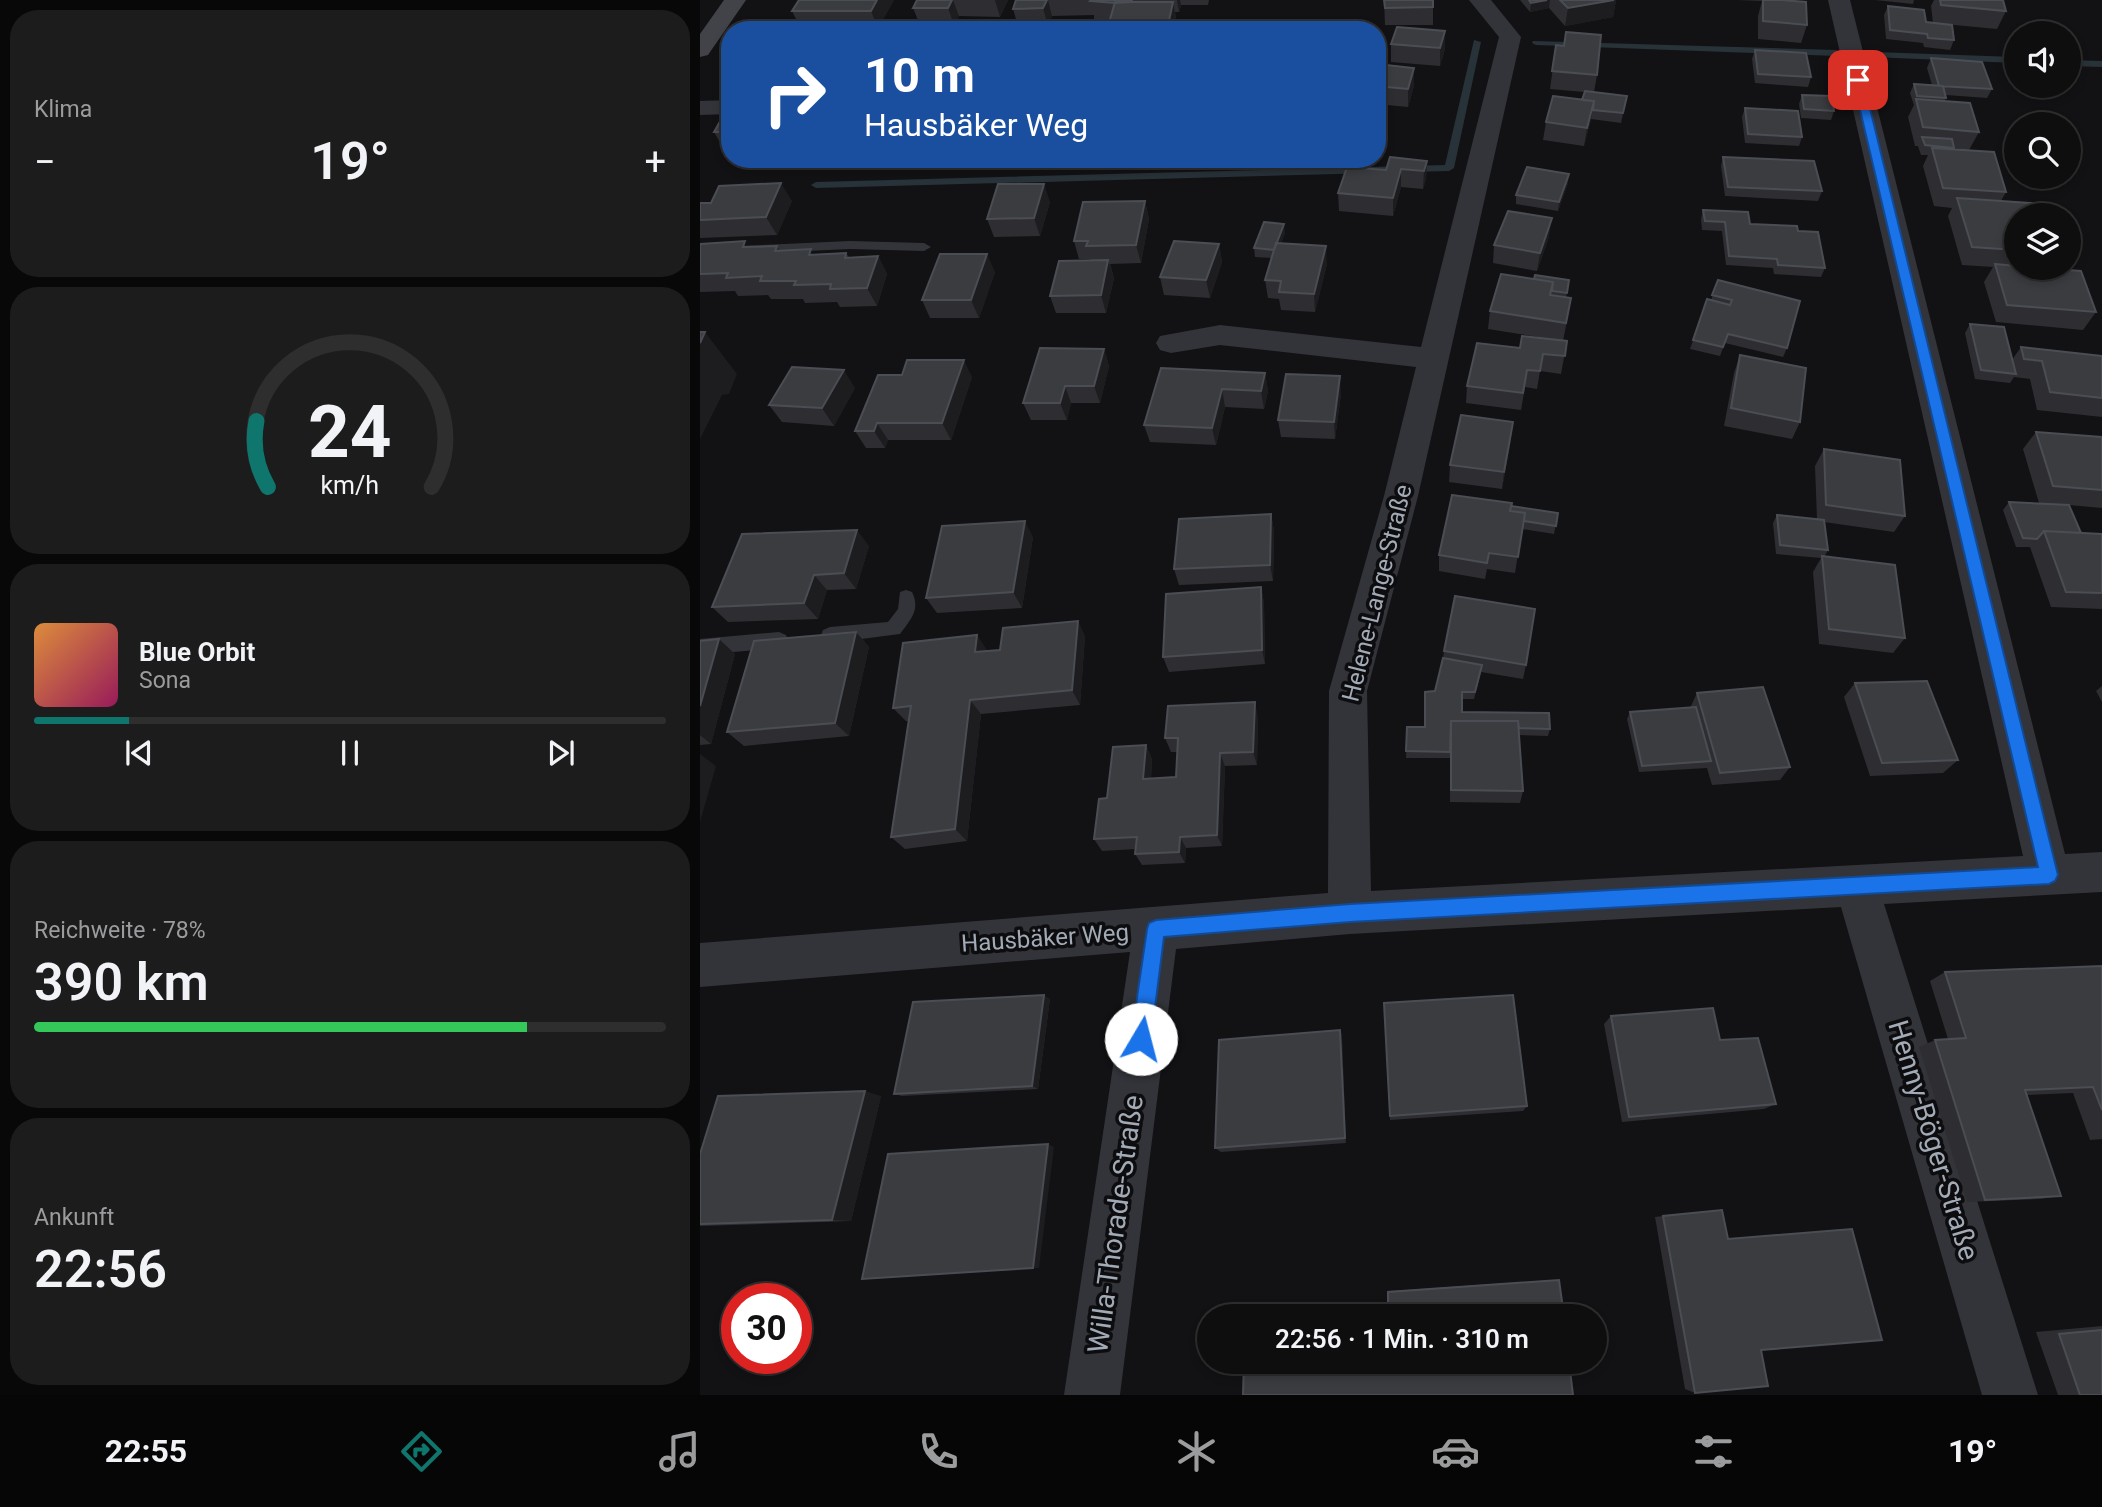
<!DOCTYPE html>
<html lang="de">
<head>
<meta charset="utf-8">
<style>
	:root { --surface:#0e0e0f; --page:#1c1c1d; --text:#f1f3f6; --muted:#9b9c9e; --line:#2e2e2f; --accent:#0f766e }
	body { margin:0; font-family:Roboto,sans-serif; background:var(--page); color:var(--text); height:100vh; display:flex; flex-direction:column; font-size:26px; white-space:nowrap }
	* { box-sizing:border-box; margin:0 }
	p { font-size:23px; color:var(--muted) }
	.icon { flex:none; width:38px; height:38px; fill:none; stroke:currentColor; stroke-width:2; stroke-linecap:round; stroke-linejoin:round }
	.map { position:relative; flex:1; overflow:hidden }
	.side { display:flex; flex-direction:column; gap:10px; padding:10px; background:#080808; width:700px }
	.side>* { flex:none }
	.guide { position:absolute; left:21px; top:21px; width:665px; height:147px; border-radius:28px; box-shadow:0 4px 10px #0003,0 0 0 2px var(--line); background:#1a4fa0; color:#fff; overflow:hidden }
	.controls { position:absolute; left:1304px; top:21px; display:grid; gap:14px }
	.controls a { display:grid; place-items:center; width:77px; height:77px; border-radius:50%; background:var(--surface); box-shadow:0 4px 10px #0003,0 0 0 2px var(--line); font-size:35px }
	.speed { position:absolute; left:21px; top:1283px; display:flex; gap:14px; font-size:35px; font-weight:700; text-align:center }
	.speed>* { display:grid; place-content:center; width:91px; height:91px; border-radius:50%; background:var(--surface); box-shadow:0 4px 10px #0003,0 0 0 2px var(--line); line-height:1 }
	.speed .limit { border:10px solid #d22; background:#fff; color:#111 }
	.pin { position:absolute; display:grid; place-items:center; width:60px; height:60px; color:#fff; margin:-30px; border-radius:14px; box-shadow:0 4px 10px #0006 }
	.me { position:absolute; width:77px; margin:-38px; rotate:8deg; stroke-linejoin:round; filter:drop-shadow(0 0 5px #0008) }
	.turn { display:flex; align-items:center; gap:24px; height:147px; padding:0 28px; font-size:32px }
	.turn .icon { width:91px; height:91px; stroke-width:2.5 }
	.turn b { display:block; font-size:49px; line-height:60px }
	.big { font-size:52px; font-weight:600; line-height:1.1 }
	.side .card { flex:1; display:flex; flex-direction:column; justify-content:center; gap:10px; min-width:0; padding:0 24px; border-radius:28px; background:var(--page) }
	.side .dial { align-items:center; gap:0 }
	.dial svg { height:182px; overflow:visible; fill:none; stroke:var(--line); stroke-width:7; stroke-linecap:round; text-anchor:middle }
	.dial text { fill:var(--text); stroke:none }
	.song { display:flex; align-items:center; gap:21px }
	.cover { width:84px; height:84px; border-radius:10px; background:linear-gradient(135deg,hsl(30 70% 55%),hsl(330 70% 35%)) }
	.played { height:7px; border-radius:4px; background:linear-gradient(90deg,var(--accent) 15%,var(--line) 15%) }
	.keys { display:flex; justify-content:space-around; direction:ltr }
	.heat { display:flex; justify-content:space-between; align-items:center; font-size:38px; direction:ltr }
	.charge { height:10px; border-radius:5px; background:linear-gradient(90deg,#34c759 78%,var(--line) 0) }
	.trip { position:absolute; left:497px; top:1304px; width:410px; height:70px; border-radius:35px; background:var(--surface); box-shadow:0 4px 10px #0003,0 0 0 2px var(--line); font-weight:600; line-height:70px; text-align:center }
	.tabs { display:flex; height:112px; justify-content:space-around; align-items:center; background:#060606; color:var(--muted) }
	.tabs .icon { width:49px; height:49px }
	.tabs .selected { color:var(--accent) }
	.tabs b { font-size:32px; color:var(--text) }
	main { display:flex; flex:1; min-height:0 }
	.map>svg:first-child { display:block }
</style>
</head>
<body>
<main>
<section class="side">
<div class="card"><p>Klima</p>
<div class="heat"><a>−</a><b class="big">19°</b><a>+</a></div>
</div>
<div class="card dial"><svg viewBox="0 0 100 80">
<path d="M14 69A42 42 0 1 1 86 69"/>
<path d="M14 69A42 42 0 0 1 9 40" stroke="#0f766e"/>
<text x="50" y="56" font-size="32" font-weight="700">24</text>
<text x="50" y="72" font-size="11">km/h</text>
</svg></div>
<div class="card">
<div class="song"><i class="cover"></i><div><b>Blue Orbit</b><p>Sona</p></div></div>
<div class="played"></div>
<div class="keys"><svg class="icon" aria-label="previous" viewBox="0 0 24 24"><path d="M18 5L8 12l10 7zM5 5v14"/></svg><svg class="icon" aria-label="pause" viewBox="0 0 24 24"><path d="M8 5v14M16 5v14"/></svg><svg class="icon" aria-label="next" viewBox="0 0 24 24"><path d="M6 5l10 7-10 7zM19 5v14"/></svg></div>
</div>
<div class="card"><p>Reichweite · 78%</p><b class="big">390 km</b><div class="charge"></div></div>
<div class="card"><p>Ankunft</p><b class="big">22:56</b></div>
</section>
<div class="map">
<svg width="1402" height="1395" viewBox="0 0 1402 1395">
	<rect width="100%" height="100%" fill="#121214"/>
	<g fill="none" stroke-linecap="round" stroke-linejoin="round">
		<path fill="#283239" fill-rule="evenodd" d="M774,40L781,42L754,168L749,171L116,188L111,185L116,182L745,165Z
			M833,41L1136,50L1140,53L1136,56L836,45L832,43Z
			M1174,52L1316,57V63L1171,57L1170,55Z
			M1368,60L1402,61V67L1368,66Z"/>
		<path fill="#333439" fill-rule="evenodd" d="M150,241L224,243L231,247L224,251L150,249L0,256V248Z
			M206,590L212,592C221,610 210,620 200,634L130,643L123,640L121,635L123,630L130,627L188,622L198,609L200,592Z
			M79,632L86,635L88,640L86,645L79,648L0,655V639Z"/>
		<path fill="#333439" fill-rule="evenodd" d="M769,0H791L821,37L718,496L667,691L671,891L1323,856L1128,0H1150L1365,854L1402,852V892L1184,904L1338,1395H1282L1141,907L650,934L476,949L420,1395H364L430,952L0,987V943L628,893L629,691L684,496L716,367L520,345L471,353L460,350L456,343L460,336L520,325L721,347L799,37Z
			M30,100V114L0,115V101Z"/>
		<path fill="#414349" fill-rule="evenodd" d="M24,0H46L8,55L0,57V34Z"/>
	</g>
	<path fill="#2e2e32" d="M194,0L178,28L101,29L92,11Z
		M217,0H308L300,17L259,16L254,25H220L213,8Z
		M316,0H509L508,5H481L479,12H475L478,30H387L407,29L410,20L394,19V15L352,16L348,26H318L313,9Z
		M684,0L733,7V25H685Z
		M820,0H916L913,17L865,26L849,8L830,12Z
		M1037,0H1092L1107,25L1101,43L1058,39V16L1062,1Z
		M1175,0H1214L1213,4Z
		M1234,0H1303L1306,11L1297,29L1233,23L1231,6Z
		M1188,6L1226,22L1254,40L1250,50L1224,47L1223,43L1186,39L1184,15Z
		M691,44L745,49L740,66L691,62Z
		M856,45L897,75L894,92L927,96L921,123L891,119L884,146L843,140L846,122L882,100L884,92L850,89Z
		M1055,50L1111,77L1108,87L1055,83L1052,59Z
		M1231,58L1292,89L1287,98L1246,95V98L1244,102L1279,132L1269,150L1254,148L1253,149L1306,192L1301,201L1316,215V268H1353V269L1396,312L1383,330L1296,322L1284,282L1293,267L1262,265L1248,216L1252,208L1234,206L1223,166L1228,155H1221L1218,146H1215L1208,117L1214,105L1210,93L1214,84L1232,85L1227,68Z
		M677,64L714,68V86L708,107L677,104Z
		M1102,95L1134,111L1131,120L1101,118L1099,104Z
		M30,104V150L25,151L14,132Z
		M1045,108L1102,137L1099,146L1045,143L1042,117Z
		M1023,157L1122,191L1118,201L1025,196L1021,166Z
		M727,161L726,179L723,189L701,187L693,216L639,211L638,193L686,170Z
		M868,183L858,211L816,204V195Z
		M92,201L77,235L0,238V203Z
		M445,201L449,219L441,263L410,264L414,278L406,313H356L350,296L391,260L390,259H379L374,241Z
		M350,202L340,236L294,237L287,219Z
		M1003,210L1050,224L1098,231L1125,268L1121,277L1074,274L1073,268L1026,265L1022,231L1002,230L1001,219Z
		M585,233L581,243L627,264L615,312L581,310L579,299L568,298L565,280L572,258L555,257L554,248Z
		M849,237L837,271L793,263L794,245Z
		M0,244L49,247L77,246L80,250L114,254L146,253L149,257L178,256L187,274L177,306L140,307L137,302L105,303L103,299H71L68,295L38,296L35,291L0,292Z
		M519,244L522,262L510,298L464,295L460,277Z
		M295,272L279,318H230L222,300Z
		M834,279L869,280L866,298L868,316L863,341L788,329L790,311Z
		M1018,280L1087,348L1083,357L1025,343L1020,356L990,349L1007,299L1011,300Z
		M1270,324L1312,360L1321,347L1402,356V417L1337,410L1330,379L1314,377L1310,383L1275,379L1265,333Z
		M867,341L861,374L840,371L837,389L825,387L821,410L766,403L767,386L820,348Z
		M404,349L409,366L400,403H371L367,420H331L323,403Z
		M1040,355L1100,422L1092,439L1024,426L1034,373Z
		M461,368L565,373L568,391L564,409L525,407L516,445L450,442L444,425Z
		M202,375L272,377L251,440H188L185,448H166L155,431Z
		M155,388L134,426L82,422L69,405Z
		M641,394L635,439L581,437L578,420Z
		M1336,432L1402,437V508L1369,505L1381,533L1402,534V609L1351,607L1330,547H1316L1303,510L1309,502L1339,503L1323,449Z
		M811,439L802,489L749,482L750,465Z
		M1124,449L1205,516L1194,532L1124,522L1128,550L1124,557L1205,638L1193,653L1119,644L1113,572L1121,558L1076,554L1073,523L1077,515L1117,519L1115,466Z
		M811,506L858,513L854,534L822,529L815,573L787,569L785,579L739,571V555Z
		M571,514L574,531L573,581L479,585L474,569Z
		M333,537L322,608L237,613L226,598Z
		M169,546L156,589L127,590L118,619L28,622L12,607Z
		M561,587L564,603L565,664L469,672L463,657Z
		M156,632L169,647L149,736L44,746L27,732Z
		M385,636L380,705L281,714L267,841L205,849L191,837L209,721H206L193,708L287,650V651L300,650Z
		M0,641L35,654L11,744L0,745Z
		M744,651L826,665L823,679L781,672L774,699H762V712L850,729L848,736L819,735L823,791L820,803L750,802V758H706L707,727H725L743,659Z
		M1155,683L1258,760L1243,773L1170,776L1144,697Z
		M1402,686V702L1396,691Z
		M997,693L1090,767L1080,780L1012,785L1007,768L939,772L927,719L930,712L990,708Z
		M558,716L557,765L525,766L522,846L486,848L485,863L442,865L435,854L436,849L402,851L394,839L407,798L446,745L452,759L451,779L476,777L477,752H471L465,738Z
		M1402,966V1139L1390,1140L1373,1093L1327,1095L1361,1196L1340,1199L1267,1202L1219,1047L1235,1040L1248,1039L1230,981L1245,972Z
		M350,999L338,1089L202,1096L194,1094Z
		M684,1003L827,1106L823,1111L690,1120Z
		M911,1016L1020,1040L1076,1104L1064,1109L922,1122L904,1024Z
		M640,1030L642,1037L646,1143L521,1152L515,1148Z
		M181,1096L151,1221L0,1226V1154Z
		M963,1216L1028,1239L1061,1350L995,1393L985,1389L955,1217Z
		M854,1280H859L864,1316H591L688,1309V1291Z
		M1402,1326V1395H1358L1336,1332Z"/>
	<path fill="#1d1d20" d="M177,0H194L178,28L171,11Z
		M252,0H253L259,16L254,25L248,8Z
		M295,0H308L300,17Z
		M347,0H348L352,16L348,26L343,8Z
		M477,0H480L481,5L479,12Z
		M847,0H850L849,8L830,12L831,3Z
		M916,0L913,17L865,26L868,8Z
		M473,2L478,30H467Z
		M745,31V49L740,66V48Z
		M714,68V86L708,107V89Z
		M894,101L891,119L884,146L887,128Z
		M727,161L726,179L723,189L724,171Z
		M701,169V187L693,216V198Z
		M869,174L868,183L858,211L859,202Z
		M81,183L92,201L77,235L66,217Z
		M344,184L350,202L340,236L334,218Z
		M445,201L449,219L441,263L436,245Z
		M852,218L849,237L837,271L840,253Z
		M584,224L585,233L576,259L575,250Z
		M519,244L522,262L510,298L506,280Z
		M626,246L627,264L615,312L614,294Z
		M287,254L295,272L279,318L271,300Z
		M178,256L187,274L177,306L167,288Z
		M408,260L414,278L406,313L401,295Z
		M5,332L37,374L29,394L22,395L0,439V343Z
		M404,349L409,366L400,403L394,386Z
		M264,360L272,377L251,440L242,423Z
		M144,370L155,388L134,426L122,408Z
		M565,373L568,391L564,409L561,391Z
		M640,376L641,394L635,439L634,422Z
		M365,386L371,403L367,420L360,403Z
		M522,389L525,407L516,445L512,428Z
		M813,422L811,439L802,489L804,472Z
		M177,423L188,440L185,448L174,431Z
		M571,514L574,531L573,581L570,565Z
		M325,521L333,537L322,608L313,592Z
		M157,530L169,546L156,589L144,573Z
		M114,575L127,590L118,619L104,603Z
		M561,587L564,603L565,664L562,650Z
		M378,621L385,636L380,705L372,690Z
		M156,632L169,647L149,736L135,723Z
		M277,635L287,650L285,667L275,652Z
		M19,639L35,654L11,744L0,735V706Z
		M270,700L281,714L267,841L255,829Z
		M555,702L558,716L557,765L553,752Z
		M446,745L452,759L450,792L443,779Z
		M520,753L525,766L522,846L517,835Z
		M0,754L16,766L0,822Z
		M480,837L486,848L485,863L479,852Z
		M344,995L350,999L338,1089L332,1086Z
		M640,1030L642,1037L646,1143L645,1138Z
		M165,1091L181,1096L151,1221L132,1220Z
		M348,1144L354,1147L339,1268H333Z"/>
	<path fill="#3a3c40" stroke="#4a4d53" stroke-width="2" d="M99,0H177L171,11H92Z
		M217,0H252L248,8H213Z
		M316,0H347L343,8L313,9Z
		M391,0H432L431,2L415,3L390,1Z
		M684,0H733V7L685,8Z
		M829,0H847L831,3Z
		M860,0H914L868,8Z
		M1063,0H1082L1106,2L1107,25L1063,21Z
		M1240,0H1303L1306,11L1241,5Z
		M415,2H473L467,30H407Z
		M1188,6L1224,10L1226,22L1252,25L1254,40L1228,38L1227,34L1190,30Z
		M310,27L309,30H238L239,29Z
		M697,27L745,31L740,48L691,44Z
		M866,32L901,35L897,75L852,71L856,45L864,46Z
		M1055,50L1106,53L1111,77L1058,74Z
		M1231,58L1282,62L1292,89L1239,86Z
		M677,64L714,68L708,89L677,86Z
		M1214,84L1243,86L1246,98L1217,96Z
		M885,91L927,96L923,113L893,110L894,101L882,100Z
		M1102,95L1132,96L1134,111L1104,109Z
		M853,96L894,101L887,128L846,122Z
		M1216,99L1270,103L1279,132L1223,127Z
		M30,104V132H14Z
		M1045,108L1098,111L1102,137L1048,134Z
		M1222,137L1252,139L1254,148L1225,145Z
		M1232,148L1294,152L1306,192L1243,188Z
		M690,157L727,161L724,171L701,169L693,198L638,193L647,167L686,170Z
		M1023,157L1114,161L1122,191L1028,187Z
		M827,167L869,174L859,202L816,195Z
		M81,183L66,217L0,220V203H11L19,186Z
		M298,184H344L334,218L287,219Z
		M1257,198L1344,204L1348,215H1316V250L1272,247Z
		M445,201L436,245L386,246L388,241H374L383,202Z
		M1003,210L1048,212L1050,224L1097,226L1098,231L1118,232L1125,268L1078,265L1077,259L1029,256L1025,222L1005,221Z
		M808,211L852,218L840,253L794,245Z
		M564,222L584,224L574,250L554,248Z
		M45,241L43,247L77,246L75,251L111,249L109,255L146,253L145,258L178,256L167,288L130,289L131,284L94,285L96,281H60L62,276L26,278L28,273L0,274V244Z
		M474,241L519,244L506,280L460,277Z
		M576,243L626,246L614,294L579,292L581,281L565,280Z
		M240,254H287L271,300H222Z
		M408,260L401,295L350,296L359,261Z
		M1295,264L1316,266V268H1342L1381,271L1396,312L1307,305Z
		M801,274L853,282L850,295L871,298L866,323L790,311Z
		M835,275L869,280L867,293L852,291L853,282L834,279Z
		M1018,280L1100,301L1087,348L1028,334L1023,347L993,340L1007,299L1030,305L1032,300L1012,295Z
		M1270,324L1304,327L1316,374L1281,370Z
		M0,332H5L0,343Z
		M822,336L867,341L865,356L843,354L840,371L827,370L823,393L767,386L777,343L820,348Z
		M1321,347L1402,356V398L1350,392L1342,361L1324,359Z
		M340,348L404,349L394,386H365L360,403H323Z
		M1040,355L1106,368L1100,422L1031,408Z
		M207,360H264L242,423H177L174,431H155L178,375H202Z
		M92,367L144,370L122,408L69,405Z
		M461,368L565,373L561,391L522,389L512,428L444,425Z
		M586,374L640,376L634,422L578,420Z
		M761,415L813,422L804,472L750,465Z
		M1336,432L1402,437V490L1353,486Z
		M1124,449L1200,460L1205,516L1126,505Z
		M752,495L812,503L810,511L825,513L818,557L789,553L787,563L739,555Z
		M1309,502L1369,505L1381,533L1344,531L1337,539L1323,538Z
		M811,506L858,513L856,526L824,521L825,513L810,511Z
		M571,514L570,565L474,569L479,519Z
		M1077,515L1124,520L1128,550L1080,545Z
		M325,521L313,592L226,598L242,526Z
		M157,530L144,573L114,575L104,603L12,607L42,534Z
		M1344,531L1402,534V593L1366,592Z
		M1122,556L1195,565L1205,638L1129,629Z
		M561,587L562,650L463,657L466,594Z
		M755,596L835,609L826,665L744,651Z
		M378,621L372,690L270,700L255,829L191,837L211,706L193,708L203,643L277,635L275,652L300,650L303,628Z
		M156,632L135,723L27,732L54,641Z
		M19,639L0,706V641Z
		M743,658L782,665L775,692H762V712L849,713L850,729L819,728L818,721H751L750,752L706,751L707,727H725V692L735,691Z
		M1227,681L1258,760L1182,763L1155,683Z
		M1063,687L1090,767L1020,773L997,693Z
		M555,702L553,752L520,753L517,835L480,837L479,852L435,854L437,837L394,839L399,799L407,798L413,747L446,745L443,779L476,777L478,738H465L468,706Z
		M996,707L1011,761L942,766L930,712Z
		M751,721H818L823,791L751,790Z
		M1402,966V1110L1393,1087L1325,1090L1361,1196L1285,1200L1235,1040L1266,1038L1245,972Z
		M344,995L332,1086L194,1094L213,1002Z
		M813,995L827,1106L690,1116L684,1003Z
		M1013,1008L1020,1040L1058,1038L1076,1104L929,1117L911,1016Z
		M640,1030L645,1138L515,1148L519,1040Z
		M165,1091L132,1220L0,1224V1154L18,1096Z
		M348,1144L333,1268L162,1279L188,1154Z
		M1022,1210L1028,1239L1152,1229L1182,1340L1061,1350L1068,1386L995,1393L963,1216Z
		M859,1280L864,1316H609L688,1311V1292Z
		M1402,1330V1395H1380L1359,1334Z
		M544,1362H869L873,1395H543Z"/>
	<path fill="#1a73e8" stroke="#114b97" stroke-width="2" d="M1158,77L1163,80L1358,875L1355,881L1349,884L650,922L464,937L451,1039L448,1045L441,1048L434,1045L431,1039L447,929L449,923L456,920L650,904L1338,867L1153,80Z"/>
	<g text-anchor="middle" stroke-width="7" stroke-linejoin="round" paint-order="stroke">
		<g font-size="24" fill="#a2aab6" stroke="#0d0d0f">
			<text transform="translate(677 593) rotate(-76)" y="8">Helene-Lange-Straße</text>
			<text transform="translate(345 938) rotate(-4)" y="8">Hausbäker Weg</text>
		</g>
		<g font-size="28" fill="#a2aab6" stroke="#0d0d0f">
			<text transform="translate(1234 1140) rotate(73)" y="10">Henny-Böger-Straße</text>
			<text transform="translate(415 1224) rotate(-82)" y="10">Willa-Thorade-Straße</text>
		</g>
	</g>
</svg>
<div class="controls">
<a><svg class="icon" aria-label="sound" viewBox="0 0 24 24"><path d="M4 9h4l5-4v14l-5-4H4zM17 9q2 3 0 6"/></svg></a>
<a><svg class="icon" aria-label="search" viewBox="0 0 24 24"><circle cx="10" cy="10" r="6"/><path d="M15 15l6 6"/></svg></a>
<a><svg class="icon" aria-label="layers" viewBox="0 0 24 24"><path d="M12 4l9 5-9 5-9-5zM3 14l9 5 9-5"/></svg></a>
</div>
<div class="speed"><div class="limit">30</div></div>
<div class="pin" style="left:1158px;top:80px;background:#d93025"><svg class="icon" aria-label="arrive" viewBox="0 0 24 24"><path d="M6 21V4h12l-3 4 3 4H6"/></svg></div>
<svg class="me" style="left:441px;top:1039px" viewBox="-20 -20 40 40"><circle r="19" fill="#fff"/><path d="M0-13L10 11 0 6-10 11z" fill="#1a73e8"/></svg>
<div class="trip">22:56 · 1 Min. · 310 m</div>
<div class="guide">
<div class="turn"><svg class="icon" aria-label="right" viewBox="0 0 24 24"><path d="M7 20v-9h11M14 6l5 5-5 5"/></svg><div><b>10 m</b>Hausbäker Weg</div></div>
</div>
</div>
</main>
<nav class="tabs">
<b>22:55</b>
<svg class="icon selected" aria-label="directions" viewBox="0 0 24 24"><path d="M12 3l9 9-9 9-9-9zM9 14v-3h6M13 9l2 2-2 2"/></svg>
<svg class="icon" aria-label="music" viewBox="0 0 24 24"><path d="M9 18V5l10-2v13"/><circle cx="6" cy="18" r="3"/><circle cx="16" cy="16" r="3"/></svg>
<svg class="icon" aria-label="phone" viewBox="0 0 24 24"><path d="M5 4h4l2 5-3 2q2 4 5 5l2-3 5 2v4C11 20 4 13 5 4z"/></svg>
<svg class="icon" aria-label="climate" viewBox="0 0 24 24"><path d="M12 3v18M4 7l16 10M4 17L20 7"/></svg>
<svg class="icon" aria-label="car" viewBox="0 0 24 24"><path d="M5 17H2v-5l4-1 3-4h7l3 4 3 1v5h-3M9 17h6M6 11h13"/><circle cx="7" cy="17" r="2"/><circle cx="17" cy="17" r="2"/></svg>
<svg class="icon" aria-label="filters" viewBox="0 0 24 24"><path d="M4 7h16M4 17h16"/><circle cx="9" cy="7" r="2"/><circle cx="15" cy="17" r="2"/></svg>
<b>19°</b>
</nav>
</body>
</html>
